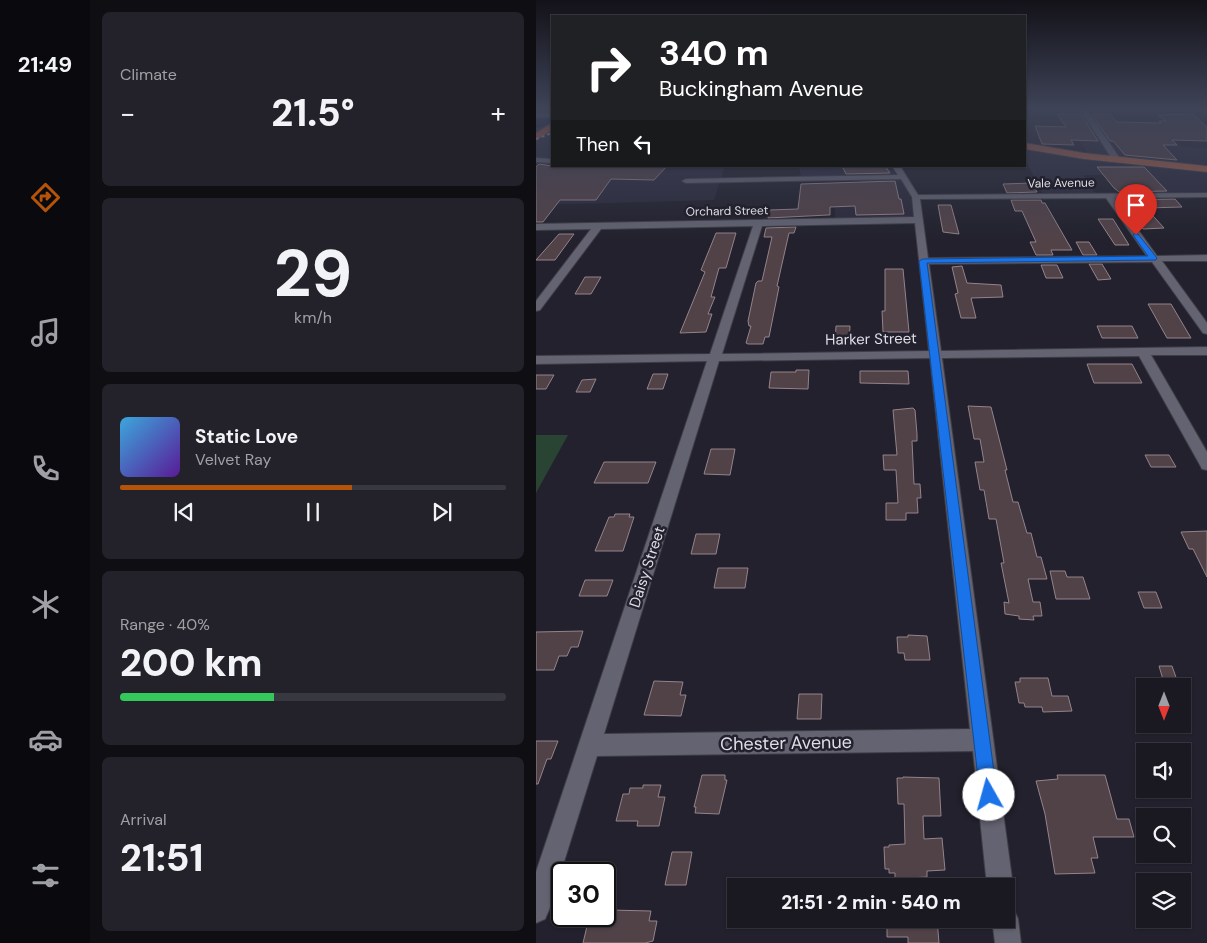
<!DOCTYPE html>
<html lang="en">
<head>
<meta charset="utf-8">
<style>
	:root { --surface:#1a1922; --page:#23222a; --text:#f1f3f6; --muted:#9fa0a5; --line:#383840; --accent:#b45309 }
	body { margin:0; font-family:"DM Sans",sans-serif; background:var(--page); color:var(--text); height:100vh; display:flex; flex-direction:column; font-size:19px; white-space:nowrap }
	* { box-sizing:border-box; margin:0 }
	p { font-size:16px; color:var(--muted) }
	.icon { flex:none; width:28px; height:28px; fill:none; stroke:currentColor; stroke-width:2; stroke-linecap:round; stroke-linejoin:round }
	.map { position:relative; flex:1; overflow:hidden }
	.details { display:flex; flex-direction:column; gap:12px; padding:12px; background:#0e0e13; width:446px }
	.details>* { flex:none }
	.top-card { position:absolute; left:15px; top:15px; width:475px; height:152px; border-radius:0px; box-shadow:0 1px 4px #0004,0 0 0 1px var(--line); background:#202124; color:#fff; overflow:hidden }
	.needle { width:32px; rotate:180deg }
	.buttons { position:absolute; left:600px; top:678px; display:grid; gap:10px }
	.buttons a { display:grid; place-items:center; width:55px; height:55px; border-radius:0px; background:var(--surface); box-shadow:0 1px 4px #0004,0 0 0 1px var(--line); font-size:25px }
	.speed { position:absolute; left:15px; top:862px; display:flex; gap:10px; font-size:25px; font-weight:700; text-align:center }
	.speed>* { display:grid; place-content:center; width:65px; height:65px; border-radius:50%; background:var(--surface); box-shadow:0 1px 4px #0004,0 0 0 1px var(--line); line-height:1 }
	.speed .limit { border:2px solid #111; border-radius:8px; background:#fff; color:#111 }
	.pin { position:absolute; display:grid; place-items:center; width:42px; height:42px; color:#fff; margin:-51px -21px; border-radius:50% 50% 50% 0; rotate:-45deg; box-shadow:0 0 5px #0007 }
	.pin .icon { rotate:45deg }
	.me { position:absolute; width:55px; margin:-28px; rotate:353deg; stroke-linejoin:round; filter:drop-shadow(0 0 4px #0008) }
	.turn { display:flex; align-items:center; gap:18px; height:105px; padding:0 25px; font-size:22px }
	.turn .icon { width:65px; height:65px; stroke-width:2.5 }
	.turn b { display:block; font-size:35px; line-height:42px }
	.then { display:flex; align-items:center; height:48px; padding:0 25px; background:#0003; gap:10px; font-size:19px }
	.big { font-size:38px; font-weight:800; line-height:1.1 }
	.details .tile { flex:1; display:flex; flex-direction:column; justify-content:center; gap:8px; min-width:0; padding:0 18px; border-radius:8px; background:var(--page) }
	.details .dial { align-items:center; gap:0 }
	.dial b { font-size:65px; line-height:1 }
	.song { display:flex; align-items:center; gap:15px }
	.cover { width:60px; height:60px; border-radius:8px; background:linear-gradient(135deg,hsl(200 70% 55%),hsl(270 70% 35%)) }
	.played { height:5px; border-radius:2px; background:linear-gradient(90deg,var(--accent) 60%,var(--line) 60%) }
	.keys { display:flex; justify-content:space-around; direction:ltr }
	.heat { display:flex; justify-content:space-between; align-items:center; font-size:28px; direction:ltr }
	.charge { height:8px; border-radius:4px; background:linear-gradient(90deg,#34c759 40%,var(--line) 0) }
	.trip { position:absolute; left:191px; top:878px; width:288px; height:50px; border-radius:0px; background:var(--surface); box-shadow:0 1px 4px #0004,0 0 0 1px var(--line); font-weight:800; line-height:50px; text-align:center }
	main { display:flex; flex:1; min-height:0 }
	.tabs { display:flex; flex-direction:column; width:90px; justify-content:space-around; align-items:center; background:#0a0a0e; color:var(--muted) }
	.tabs .icon { width:35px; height:35px }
	.tabs .selected { color:var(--accent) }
	.tabs b { font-size:22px; color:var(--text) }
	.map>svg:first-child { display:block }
</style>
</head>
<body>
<main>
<nav class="tabs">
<b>21:49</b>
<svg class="icon selected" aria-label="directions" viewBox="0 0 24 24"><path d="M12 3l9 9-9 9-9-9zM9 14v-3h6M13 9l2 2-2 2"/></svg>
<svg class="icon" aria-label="music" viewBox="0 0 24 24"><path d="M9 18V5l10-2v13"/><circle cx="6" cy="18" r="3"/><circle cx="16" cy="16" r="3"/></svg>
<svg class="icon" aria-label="phone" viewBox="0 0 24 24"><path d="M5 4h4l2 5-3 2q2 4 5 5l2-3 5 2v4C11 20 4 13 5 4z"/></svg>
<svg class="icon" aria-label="climate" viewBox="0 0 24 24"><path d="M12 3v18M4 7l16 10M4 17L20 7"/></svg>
<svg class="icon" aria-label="car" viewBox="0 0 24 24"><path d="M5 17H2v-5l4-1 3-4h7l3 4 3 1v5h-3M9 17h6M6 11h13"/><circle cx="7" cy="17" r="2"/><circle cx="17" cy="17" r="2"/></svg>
<svg class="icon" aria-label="filters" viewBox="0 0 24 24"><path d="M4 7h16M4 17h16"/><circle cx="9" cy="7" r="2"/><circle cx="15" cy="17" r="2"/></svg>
</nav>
<section class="details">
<div class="tile"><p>Climate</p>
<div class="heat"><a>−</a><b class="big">21.5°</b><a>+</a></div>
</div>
<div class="tile dial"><b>29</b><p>km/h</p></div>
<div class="tile">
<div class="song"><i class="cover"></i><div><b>Static Love</b><p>Velvet Ray</p></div></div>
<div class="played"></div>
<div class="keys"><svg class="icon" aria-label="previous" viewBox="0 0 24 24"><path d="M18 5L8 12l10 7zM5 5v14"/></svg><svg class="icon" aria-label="pause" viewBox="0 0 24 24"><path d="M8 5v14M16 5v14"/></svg><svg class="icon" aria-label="next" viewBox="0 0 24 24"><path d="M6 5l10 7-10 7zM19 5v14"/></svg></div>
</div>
<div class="tile"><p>Range · 40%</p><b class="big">200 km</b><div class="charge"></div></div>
<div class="tile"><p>Arrival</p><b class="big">21:51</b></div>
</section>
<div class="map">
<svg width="671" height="943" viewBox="0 0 671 943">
	<rect width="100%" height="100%" fill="#22212d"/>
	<path fill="#2c2a3c" d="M0,109H16V166H189L178,200L0,205Z
		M540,137H636L646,147L671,148V192L605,193L589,175H547L559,193L507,194L489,160V144L553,154Z
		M263,166H354L360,175L265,177Z
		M364,179L374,194L378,217L299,219V197H323L324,180Z"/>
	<path fill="#294432" d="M0,435H32L0,493Z"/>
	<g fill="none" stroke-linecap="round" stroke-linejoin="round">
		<path fill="#041330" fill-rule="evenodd" d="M16,117V124L0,128V120Z"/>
	</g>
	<path fill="#514248" stroke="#94838a" d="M521,114H545L562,141L535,140L538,145L506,144L499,126L530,127Z
		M559,114H574L581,122L625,123L623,121H630L622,115L657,114L671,127V141L636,140L641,145H627L641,160L589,155L577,141H574L556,115Z
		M3,164L16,166L130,167L118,180L75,179L60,200H24L7,222H0V167Z
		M306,166H349L354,173L310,174Z
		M561,167H608L631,191L583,192L578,188Z
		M359,181L363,199H365L368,214L320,215L319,206L294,207V215H292L232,218L233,210L262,209L265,184Z
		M496,183L501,192L471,193L467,184Z
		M639,199L646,207L610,208L628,228L607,229L598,217H602L589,200Z
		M475,200H505L506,203H509L536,250H515L517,255H500L494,242H500L486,211H479Z
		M402,205H415L423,234L407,232Z
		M562,219H577L593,245H579Z
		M260,227L258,233H253L241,286L243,287L233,337H229L227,344H212L210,343L215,326H213L212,321L220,283L222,281H226L236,237H228L230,228Z
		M180,233H200L190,268H183L175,297H179L172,314H176L170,332L144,333L169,272L165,270Z
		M23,234H38L19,260H0Z
		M540,242H553L561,255H547Z
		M553,264H566L575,279L562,280Z
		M505,265H521L527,278H510Z
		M426,266L431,283L465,285L467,297L435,298L440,318H425L419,294L422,293L416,267Z
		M349,269H367L373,332H347L346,311H349Z
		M49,277H65L55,294H39Z
		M612,304H635L655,338H631Z
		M300,326H314L313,343H299Z
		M561,326H596L602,338H566Z
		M551,364H596L606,383H558Z
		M260,370H273L272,389L233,388L235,372H260Z
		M324,371H372L373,384L324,383Z
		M117,374H132L127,389H111Z
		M0,375H18L10,389H0Z
		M60,379L54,392H40L46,380Z
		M432,406L455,407L471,470H469L477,502H482L491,533H495L501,557H505L511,579H492L497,602H504L506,616H497L498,620L483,619V616L469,614L468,602L473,603L465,563H468L460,519H453L448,490H444L439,462H448L444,439H438Z
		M377,408L379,410L381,434V441H376L378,484H384L385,498H381L382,513H370V520H350V503H362L360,470H348L347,455H361L357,410Z
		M175,449H199L194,475L168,474Z
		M609,455H633L640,467H615Z
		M68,462H120L112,483H58Z
		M79,514H94L93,517H98L87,551H59L73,517H78Z
		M671,531V577L657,549H653L645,532Z
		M160,534H184L180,554H155Z
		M182,568H212L209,588H178Z
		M514,571H529L531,577H547L554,599H520Z
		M49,580H77L71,596H43Z
		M602,592H620L626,608H608Z
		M47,631L42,647H35L31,656H23L18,670H0V632Z
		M372,635L391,636L394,660H369L368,653H362L361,637H372Z
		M623,666H636L642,683H628Z
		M484,678H512L516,696H532L536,711L507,712L506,707H489L488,703H483L479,682H484Z
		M118,681L147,682L144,695H150L145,716L108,715Z
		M263,694H286L285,719H261Z
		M0,741H22L15,759H11L2,784H0Z
		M166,775H189V780H191L183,814L159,813L160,807H158Z
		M521,775H569L581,819H593L598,837H557L562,858H555L559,873L519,874L509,814L500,781L522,779Z
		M367,777L403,778L405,816H387L388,839L406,838L409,870L391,871V877L372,878V881H359V873H353V869H349L348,847H353V845L369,844L368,804H362L361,778H367Z
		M107,785H125L122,797H129L123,826H101L102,821H80L87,794H93L94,788H107Z
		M136,852H156L150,885H129Z
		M74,910L115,911L113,921H121L117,941L109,943H47L52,922L71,921Z
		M351,919H401L403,943H372V937H351Z"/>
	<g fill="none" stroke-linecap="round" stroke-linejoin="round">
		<g stroke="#3f3e47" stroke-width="2">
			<path id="minor" d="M544,109H550L585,160L584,162H578Z
				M664,109H671V115Z
				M0,113H16V117H0Z
				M0,158L16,159V163L0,162Z
				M356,166H364L382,195L671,193V197L579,198L621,256L671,255V261H626L671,323V334L667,333L616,262L393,264L405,351L671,347V355H615L671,452V470L666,469L664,465L603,356L406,358L477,886L473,895L470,896V886H451L437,751L61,756L13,910L9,919L0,923V872L171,361L0,364V356L174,354L217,226L65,229L4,310L0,311V301L55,229L0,230V224L378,217L376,197L365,179L150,183L146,181L150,179L362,175ZM570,198L611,256L392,258L384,199ZM379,223L393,351L186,354L226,226ZM394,358L434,729L68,734L183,361Z
				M470,906L478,910L482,919L485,943H459L456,919H470Z"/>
		</g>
		<g stroke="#3f3e47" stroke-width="2">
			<path id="major" d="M489,143L548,153L671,166V172L548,159L489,149Z"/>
		</g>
		<g stroke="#3f3e47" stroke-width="2">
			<path id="highway" d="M16,123V130L0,140V133Z"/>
		</g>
		<use href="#minor" fill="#636371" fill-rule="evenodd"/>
		<use href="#major" fill="#a96047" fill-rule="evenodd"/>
		<use href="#highway" fill="#d85e2b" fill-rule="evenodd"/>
		<path stroke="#b1b1ba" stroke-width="2" stroke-dasharray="3 3" stroke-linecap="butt" d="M0,139L16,133"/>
	</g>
	<linearGradient id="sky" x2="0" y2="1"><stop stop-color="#131219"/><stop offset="0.45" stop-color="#3e4357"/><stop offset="1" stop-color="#3e4357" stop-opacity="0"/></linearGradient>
	<rect width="671" height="241" fill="url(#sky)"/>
	<path fill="#1a73e8" stroke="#114b97" d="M598,234H602L621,258L620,260L391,263L461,795L459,801L453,804L447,801L444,795L383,261L387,259L612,256L597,235Z"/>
	<g text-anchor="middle" stroke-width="5" stroke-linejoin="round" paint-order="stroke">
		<g font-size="12" fill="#dfdfe7" stroke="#22212d">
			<text transform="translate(525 183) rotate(-1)" y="4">Vale Avenue</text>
			<text transform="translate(191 211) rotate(-1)" y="4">Orchard Street</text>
		</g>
		<g font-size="15" fill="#dfdfe7" stroke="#22212d">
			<text transform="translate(335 339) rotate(-1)" y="5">Harker Street</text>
			<text transform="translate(111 567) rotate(-72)" y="5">Daisy Street</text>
		</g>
		<g font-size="18" fill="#dfdfe7" stroke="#22212d">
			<text transform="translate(250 743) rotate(-1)" y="6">Chester Avenue</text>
		</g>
	</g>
</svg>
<div class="buttons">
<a><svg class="needle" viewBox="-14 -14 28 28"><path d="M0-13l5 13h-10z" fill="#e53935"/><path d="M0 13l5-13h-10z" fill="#9fa0a5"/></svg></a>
<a><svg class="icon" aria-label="sound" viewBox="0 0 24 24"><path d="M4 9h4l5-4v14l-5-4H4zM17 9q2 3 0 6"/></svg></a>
<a><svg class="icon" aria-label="search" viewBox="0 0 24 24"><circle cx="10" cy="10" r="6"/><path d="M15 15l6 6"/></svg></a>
<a><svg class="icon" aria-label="layers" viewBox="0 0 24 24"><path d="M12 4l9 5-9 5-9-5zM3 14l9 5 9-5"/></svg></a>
</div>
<div class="speed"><div class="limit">30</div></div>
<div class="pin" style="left:600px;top:235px;background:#d93025"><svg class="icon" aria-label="arrive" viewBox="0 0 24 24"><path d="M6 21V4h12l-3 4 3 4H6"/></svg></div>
<svg class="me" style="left:453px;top:795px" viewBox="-20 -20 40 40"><circle r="19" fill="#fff"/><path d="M0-13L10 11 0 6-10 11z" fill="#1a73e8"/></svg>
<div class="trip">21:51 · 2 min · 540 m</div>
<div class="top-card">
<div class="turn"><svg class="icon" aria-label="right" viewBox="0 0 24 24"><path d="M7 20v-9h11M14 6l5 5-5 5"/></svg><div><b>340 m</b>Buckingham Avenue</div></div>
<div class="then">Then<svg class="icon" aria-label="left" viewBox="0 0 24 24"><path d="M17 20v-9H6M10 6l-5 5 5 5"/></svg></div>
</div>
</div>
</main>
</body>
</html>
